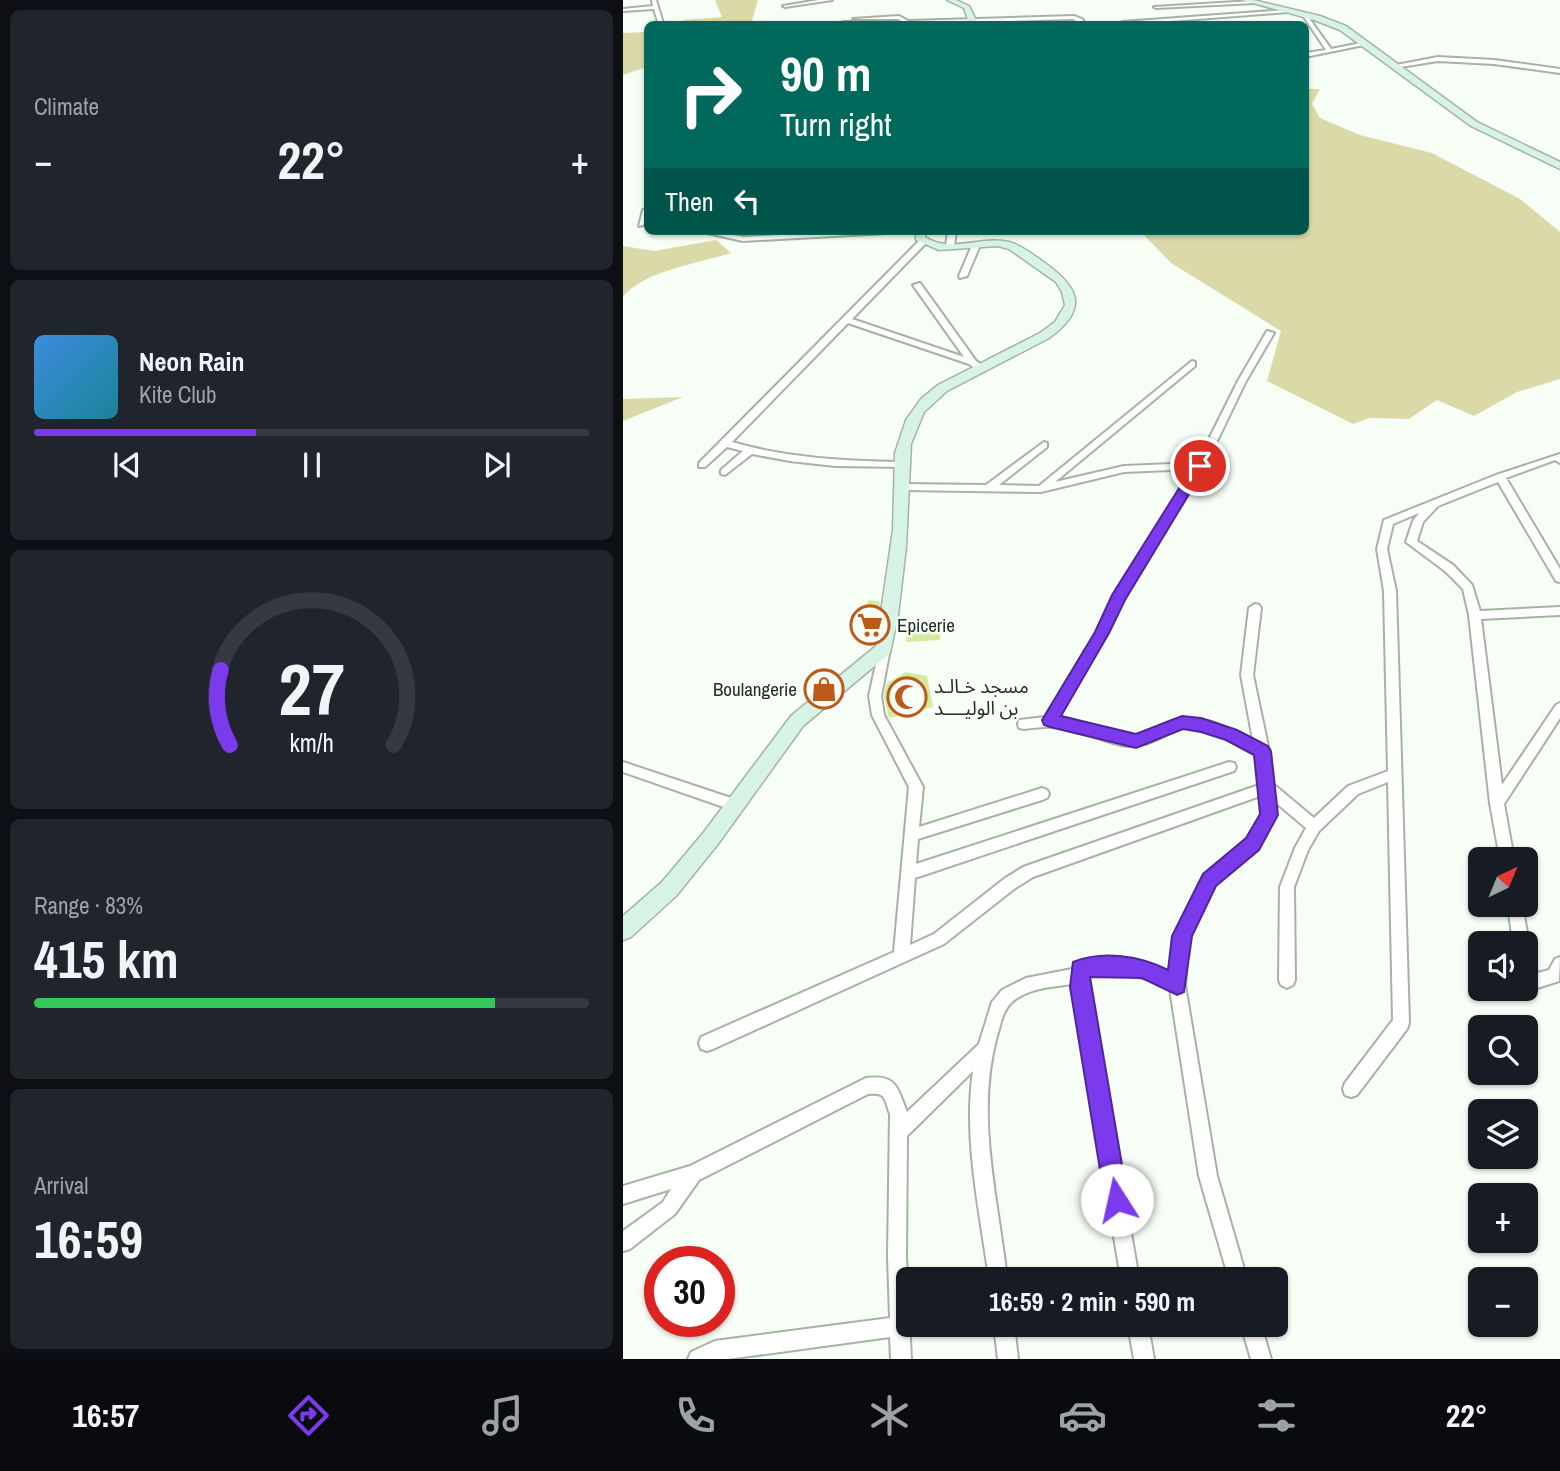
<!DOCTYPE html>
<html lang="en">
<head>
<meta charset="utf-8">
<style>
	:root { --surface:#171b24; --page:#20242c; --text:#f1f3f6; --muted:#9ea1a6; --line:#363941; --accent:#7c3aed }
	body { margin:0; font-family:"Archivo Narrow","Noto Sans Arabic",sans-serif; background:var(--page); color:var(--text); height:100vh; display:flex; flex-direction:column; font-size:26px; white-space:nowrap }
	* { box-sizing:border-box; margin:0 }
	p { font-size:23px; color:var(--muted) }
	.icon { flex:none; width:38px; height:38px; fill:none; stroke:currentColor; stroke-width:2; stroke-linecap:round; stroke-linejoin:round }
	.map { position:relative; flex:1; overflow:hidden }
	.drawer { display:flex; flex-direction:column; gap:10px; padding:10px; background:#0d0f14; width:623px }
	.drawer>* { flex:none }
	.top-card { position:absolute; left:21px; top:21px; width:665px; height:214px; border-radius:10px; box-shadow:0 2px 5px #0004; background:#00695c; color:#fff; overflow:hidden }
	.needle { width:46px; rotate:43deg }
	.controls { position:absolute; left:845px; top:847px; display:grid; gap:14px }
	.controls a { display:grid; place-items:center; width:70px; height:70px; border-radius:10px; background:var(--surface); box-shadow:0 2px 5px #0004; font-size:35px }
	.speed { position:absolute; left:21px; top:1246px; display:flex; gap:14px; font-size:35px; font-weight:700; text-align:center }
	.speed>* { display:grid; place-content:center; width:91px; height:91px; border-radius:50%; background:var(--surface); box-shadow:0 2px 5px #0004; line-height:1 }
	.speed .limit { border:10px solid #d22; background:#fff; color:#111 }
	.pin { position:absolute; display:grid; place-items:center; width:60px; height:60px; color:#fff; margin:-30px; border:4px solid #fff; border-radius:50%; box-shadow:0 2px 7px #0007 }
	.me { position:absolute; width:77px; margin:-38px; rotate:350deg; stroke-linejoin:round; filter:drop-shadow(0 0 5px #0008) }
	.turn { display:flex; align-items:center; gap:24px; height:147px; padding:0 21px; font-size:32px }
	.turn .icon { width:91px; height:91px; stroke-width:2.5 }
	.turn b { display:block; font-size:49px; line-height:60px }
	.then { display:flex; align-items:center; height:66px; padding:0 21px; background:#0003; gap:14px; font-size:26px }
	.big { font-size:52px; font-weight:800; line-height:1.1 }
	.drawer .card { flex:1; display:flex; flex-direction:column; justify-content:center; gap:10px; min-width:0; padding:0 24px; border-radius:10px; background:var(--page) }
	.drawer .dial { align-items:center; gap:0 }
	.dial svg { height:182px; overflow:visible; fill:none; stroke:var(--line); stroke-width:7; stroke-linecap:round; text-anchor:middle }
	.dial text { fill:var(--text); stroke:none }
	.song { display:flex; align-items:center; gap:21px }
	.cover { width:84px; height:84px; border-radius:10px; background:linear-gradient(135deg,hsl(210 70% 55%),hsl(190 70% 35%)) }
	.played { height:7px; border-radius:4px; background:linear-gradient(90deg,var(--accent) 40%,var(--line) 40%) }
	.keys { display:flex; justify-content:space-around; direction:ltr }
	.heat { display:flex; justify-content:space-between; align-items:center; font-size:38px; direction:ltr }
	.charge { height:10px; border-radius:5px; background:linear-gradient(90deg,#34c759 83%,var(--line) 0) }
	.trip { position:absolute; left:273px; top:1267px; width:392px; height:70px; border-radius:10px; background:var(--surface); box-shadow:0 2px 5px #0004; font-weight:800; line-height:70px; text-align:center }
	.dock { display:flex; height:112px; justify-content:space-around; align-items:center; background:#090b0e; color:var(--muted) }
	.dock .icon { width:49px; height:49px }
	.dock .selected { color:var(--accent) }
	.dock b { font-size:32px; color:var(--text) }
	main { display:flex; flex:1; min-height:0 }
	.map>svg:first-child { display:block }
</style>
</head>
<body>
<main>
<section class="drawer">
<div class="card"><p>Climate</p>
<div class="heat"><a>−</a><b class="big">22°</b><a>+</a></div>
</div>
<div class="card">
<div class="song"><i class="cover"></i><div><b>Neon Rain</b><p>Kite Club</p></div></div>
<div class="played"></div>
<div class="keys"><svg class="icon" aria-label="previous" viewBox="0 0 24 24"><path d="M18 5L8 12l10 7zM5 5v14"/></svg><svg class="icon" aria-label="pause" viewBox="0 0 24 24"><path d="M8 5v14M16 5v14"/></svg><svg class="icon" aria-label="next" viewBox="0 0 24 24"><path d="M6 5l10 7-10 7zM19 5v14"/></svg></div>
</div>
<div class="card dial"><svg viewBox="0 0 100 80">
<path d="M14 69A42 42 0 1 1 86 69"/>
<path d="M14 69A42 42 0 0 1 10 36" stroke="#7c3aed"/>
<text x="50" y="56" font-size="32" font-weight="700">27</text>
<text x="50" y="72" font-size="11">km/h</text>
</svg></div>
<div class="card"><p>Range · 83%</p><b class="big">415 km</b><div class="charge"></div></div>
<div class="card"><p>Arrival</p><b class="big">16:59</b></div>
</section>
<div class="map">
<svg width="937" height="1359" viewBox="0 0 937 1359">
	<rect width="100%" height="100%" fill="#f6fef5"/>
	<path fill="#dcd9a9" d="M92,0H135L128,24H51L61,20L99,17Z
		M24,32V67L0,75V33Z
		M683,89H697L689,104L697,118L737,135L809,153L897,199L937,232V379L894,392L851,416L814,400L786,419L747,418L730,424L644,381L658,331L548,263L517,231H682Z
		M93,240L108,253C77,263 20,271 0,297V246L31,251Z
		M60,397L0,421V399Z"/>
	<path fill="#d2eb9d" d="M246,600L257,602L249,641L230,637L242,616L237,615Z
		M307,620L306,624L318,623L317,640L283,642L284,625H295V621Z
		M283,672L304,676L310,707L266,718L261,696L263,684Z"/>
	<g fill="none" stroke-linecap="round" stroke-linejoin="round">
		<g stroke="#a6b3a4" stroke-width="4">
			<path id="street" d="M29,0H33L40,23L35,22L31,9L0,11V9L30,6Z
				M196,0H209L162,7L160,6Z
				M630,1L632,3L533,8L531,7Z
				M663,10L665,12L509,24L499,22Z
				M679,14H683L708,49L743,42L746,44L682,57V53L703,50Z
				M276,16L285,21L451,16L459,19L462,24H457L450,19L284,24L275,19H230Z
				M220,22H241L244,24H218Z
				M815,57L871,60L937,69V73L871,64L815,61L771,68L768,66Z
				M24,208L23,224L16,226L20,210Z
				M75,231H90L120,237L225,231H269L265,233L120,241Z
				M325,231H333L331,246L327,248L323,246Z
				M297,240L304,242L229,319L341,357L290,285L297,283L353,361L360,366V370H354L346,364L225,323L109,442C164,458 221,461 279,462L284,465L282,467L212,466L167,461L129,454L102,475L98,474V470L120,451L104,447L82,467H76V463Z
				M350,243L357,245L344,276L337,278L336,276Z
				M644,331L651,333L623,381L582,466L500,600L485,633L435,717C461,719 483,736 508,736C522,736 532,728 543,723C573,710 604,727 630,740L618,675L626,608L632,604L636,605L638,608L630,675L646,751L649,783L691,818L725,786L765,771L761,591L754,549L761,520L873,475L937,454V463L932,460L883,478L937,569V582L933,581L875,482L815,506L800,522L794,541L830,565L849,585L857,611L937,607V615L858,619L879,785L933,705L937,703V718L881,804L891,859H877L867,803L846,615L840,589L822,571L783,542L790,521L796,513L770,524L764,549L773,591L786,1023L784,1029L734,1095L728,1097L722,1095L720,1089L722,1083L770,1020L765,782L735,794L696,831L685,850L671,887L672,980L670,985L664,988L658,985L656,980L657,887L672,848L683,828L651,801L653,815L634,848L591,885L566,936L562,985L594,1176L624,1279H606L576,1176L547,989C521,974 494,973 465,976V987L516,1279H498L449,984C429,987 405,988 389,1002C379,1011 378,1024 374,1036C352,1116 375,1198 384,1279H366C357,1211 340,1140 350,1071L284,1136L283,1256L288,1359H268L267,1337L105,1359H65L68,1352L92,1341L267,1318L265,1256L267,1114C261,1098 263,1092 245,1094L76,1180L52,1214L7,1249L0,1251V1231L40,1202L48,1189L0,1204V1186L67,1166L243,1078C274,1074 274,1088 284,1112L356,1044L369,1002L379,990L403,978L449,969L452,964C480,952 520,961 548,973L551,936L581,875L624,840L639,814L637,796L410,877L391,889L321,944L90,1049L84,1051L78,1049L76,1043L78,1037L271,952L286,787L249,715L246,696L257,646L261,645L267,649L258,696L261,715L300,787L296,827L419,788L424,790L426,794L424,798L419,800L295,839L293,864L606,762L611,763L613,767L611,771L292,878L287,945L311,934L381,879L400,867L636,785L633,754C611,742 577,719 552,730C537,737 524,747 506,746C486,745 469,734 450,729C434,725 417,727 401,729L396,728L395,724L396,720L422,717L474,632L491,596L570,469L501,472L418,492L280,490L275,487L280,484L363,485L421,442L424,443V447L376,485L416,486L569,361L572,362V366L432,482L501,466L574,463L615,381Z
				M0,762L117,801L119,805L117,809L112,811L0,772Z
				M885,905H899L906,943L903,948V943H890Z
				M937,957L936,981L905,991L900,989H903V962L908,964L911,974L926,970L932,959Z
				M371,1325H391L395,1359H375Z
				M505,1325H525L531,1359H511Z
				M618,1325H638L648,1359H628Z"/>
		</g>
		<g stroke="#a6b3a4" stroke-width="3">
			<path id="secondary" d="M324,0H333L346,6L353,20L350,24H343L345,20L341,8Z
				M619,0H630L697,16L723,26L854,122L937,162V169L848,126L717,30L691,20Z
				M293,231H303L302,237C328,254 359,235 386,242C398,245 409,254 419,261C456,287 467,308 426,338L324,391L301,412L288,444L283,547L275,615L267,653L180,726L95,844L53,896L8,937L0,940V916L39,882L81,832L168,716L253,646L270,530L272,453L283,420L298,399L315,385L417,333L432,322L442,305L439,292L433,282L386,249L375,246L316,250L293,240Z"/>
		</g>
		<use href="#street" fill="#fff" fill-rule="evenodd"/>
		<use href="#secondary" fill="#d7f3e5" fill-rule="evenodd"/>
	</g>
	<path fill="#7c3aed" stroke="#51269a" stroke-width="2" d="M577,462L583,466L502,600L486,633L438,716L513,734L559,716L578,718L614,730L645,746L648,751L655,815L636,850L593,886L569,936L561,992L554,995L519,978L467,977L505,1200L502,1208L494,1211L485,1208L482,1200L447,987L450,962C480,950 518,956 545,970L549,936L580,874L623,838L637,814L631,755L603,740L578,732L560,729L513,748L427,727L421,725L419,720L472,632L489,595L570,466Z"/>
	<defs>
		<g id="supermarket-ring" transform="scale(2.0125)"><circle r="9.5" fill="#f6fef5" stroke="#bb5a1c" stroke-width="1.5"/><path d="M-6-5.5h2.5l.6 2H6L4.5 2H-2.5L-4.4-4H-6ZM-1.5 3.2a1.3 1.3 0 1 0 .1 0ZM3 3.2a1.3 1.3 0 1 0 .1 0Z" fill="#bb5a1c"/></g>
		<g id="shop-ring" transform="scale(2.0125)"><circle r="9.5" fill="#f6fef5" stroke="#bb5a1c" stroke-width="1.5"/><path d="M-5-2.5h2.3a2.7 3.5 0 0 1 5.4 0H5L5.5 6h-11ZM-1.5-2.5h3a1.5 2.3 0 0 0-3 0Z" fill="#bb5a1c"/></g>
		<g id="mosque-ring" transform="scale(2.0125)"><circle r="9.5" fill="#f6fef5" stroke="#bb5a1c" stroke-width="1.5"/><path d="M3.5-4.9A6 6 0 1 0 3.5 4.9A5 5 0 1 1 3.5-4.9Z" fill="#bb5a1c"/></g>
	</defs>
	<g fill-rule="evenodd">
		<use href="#supermarket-ring" x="247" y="625"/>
		<use href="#shop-ring" x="201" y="689"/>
		<use href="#mosque-ring" x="284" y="697"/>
	</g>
	<g text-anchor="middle" stroke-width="5" stroke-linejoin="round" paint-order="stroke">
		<g font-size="19" fill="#272c26" stroke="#f6fef5" text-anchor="start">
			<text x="274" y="632">Epicerie</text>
			<text x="311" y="693">مسجد خـالـد<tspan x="311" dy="22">بن الوليــــد</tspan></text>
			<text x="174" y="696" text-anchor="end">Boulangerie</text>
		</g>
	</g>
</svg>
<div class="controls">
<a><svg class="needle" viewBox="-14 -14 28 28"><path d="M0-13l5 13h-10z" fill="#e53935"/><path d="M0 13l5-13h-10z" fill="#9ea1a6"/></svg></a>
<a><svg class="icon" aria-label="sound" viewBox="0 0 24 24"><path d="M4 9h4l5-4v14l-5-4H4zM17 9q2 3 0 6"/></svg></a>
<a><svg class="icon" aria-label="search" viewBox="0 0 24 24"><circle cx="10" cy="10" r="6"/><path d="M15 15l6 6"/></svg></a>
<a><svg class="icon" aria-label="layers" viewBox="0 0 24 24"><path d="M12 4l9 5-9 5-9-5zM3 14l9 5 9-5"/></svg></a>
<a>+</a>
<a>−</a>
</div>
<div class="speed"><div class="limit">30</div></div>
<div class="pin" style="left:577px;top:466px;background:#d93025"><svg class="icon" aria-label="arrive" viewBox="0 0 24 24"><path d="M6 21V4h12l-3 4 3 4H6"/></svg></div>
<svg class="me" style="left:494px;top:1200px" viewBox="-20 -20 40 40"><circle r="19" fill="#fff"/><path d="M0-13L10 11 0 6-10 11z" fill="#7c3aed"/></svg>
<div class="trip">16:59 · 2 min · 590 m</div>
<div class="top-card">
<div class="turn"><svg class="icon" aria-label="right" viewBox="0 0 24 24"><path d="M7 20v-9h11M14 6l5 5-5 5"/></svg><div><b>90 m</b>Turn right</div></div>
<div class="then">Then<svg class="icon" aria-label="left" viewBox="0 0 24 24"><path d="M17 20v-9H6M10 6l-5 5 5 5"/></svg></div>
</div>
</div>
</main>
<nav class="dock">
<b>16:57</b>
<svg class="icon selected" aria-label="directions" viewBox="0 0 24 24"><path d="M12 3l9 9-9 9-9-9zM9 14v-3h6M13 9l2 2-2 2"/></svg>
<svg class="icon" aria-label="music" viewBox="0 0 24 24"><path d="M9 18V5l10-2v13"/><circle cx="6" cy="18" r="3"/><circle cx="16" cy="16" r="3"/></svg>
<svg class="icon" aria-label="phone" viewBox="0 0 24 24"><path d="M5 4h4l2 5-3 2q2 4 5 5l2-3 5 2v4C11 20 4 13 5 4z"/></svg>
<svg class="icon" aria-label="climate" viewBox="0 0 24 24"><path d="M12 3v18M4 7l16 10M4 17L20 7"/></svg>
<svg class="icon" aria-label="car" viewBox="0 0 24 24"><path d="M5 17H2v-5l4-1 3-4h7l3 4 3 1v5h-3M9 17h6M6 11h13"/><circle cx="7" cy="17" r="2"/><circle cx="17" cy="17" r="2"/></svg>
<svg class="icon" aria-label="filters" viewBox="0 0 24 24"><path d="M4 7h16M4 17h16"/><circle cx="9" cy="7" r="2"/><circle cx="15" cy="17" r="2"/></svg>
<b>22°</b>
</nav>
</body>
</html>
